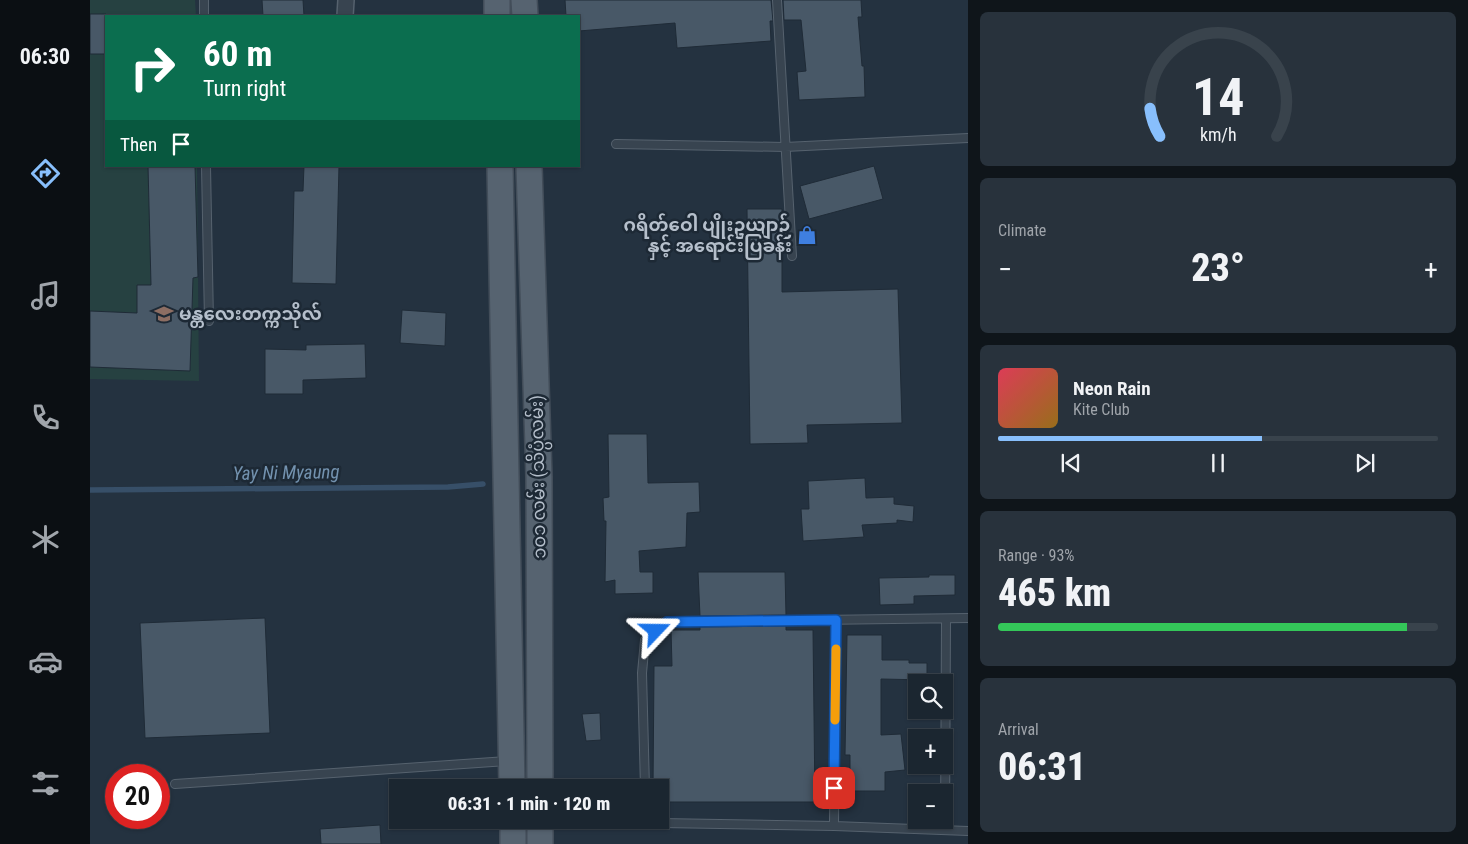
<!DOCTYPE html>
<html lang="en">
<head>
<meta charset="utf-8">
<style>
	:root { --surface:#1b2630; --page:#28323c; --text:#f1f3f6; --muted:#a0a5ab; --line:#39434c; --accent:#88bffc }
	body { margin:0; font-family:"Roboto Condensed","Noto Sans Myanmar",sans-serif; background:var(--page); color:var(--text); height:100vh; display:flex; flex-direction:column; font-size:19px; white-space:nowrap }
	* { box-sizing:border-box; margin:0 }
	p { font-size:16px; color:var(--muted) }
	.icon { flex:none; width:28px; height:28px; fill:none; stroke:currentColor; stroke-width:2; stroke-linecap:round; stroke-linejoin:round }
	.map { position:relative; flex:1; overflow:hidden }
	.side { display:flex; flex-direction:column; gap:12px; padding:12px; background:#0f151a; width:500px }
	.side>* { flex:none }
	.banner { position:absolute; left:15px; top:15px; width:475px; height:152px; border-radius:0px; box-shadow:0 1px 4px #0004,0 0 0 1px var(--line); background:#0b6e4f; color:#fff; overflow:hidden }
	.fabs { position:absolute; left:818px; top:674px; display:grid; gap:10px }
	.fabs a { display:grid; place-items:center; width:45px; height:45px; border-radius:0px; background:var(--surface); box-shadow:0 1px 4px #0004,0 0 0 1px var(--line); font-size:25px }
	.speed { position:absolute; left:15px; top:764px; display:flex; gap:10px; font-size:25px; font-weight:700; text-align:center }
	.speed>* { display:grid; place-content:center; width:65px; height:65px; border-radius:50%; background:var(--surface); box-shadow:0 1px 4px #0004,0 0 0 1px var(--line); line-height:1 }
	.speed .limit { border:8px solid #d22; background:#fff; color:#111 }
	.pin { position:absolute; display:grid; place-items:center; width:42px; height:42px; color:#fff; margin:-21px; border-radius:10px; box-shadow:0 2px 8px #0006 }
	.me { position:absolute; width:55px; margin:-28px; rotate:67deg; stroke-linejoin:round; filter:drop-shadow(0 0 4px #0008) }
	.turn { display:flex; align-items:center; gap:18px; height:105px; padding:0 15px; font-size:22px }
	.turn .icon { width:65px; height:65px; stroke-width:2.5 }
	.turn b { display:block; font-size:35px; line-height:42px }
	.then { display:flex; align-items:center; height:48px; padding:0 15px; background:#0003; gap:10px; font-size:19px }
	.big { font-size:38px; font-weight:800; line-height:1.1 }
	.side .card { flex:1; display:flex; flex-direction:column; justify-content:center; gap:8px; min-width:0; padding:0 18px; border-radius:8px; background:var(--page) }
	.side .dial { align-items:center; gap:0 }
	.dial svg { height:130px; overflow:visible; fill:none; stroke:var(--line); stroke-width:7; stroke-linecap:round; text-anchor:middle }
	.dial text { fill:var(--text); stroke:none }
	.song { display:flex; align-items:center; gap:15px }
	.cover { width:60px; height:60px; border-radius:8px; background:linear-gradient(135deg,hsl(350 70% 55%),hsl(40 70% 35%)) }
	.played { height:5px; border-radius:2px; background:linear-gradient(90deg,var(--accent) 60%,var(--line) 60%) }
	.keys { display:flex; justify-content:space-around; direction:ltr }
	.heat { display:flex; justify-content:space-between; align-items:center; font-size:28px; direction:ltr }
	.charge { height:8px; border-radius:4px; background:linear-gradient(90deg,#34c759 93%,var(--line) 0) }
	.trip { position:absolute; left:299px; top:779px; width:280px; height:50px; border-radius:0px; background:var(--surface); box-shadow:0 1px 4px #0004,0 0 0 1px var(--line); font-weight:800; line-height:50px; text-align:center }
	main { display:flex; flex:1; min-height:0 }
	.dock { display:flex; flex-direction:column; width:90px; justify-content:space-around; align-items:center; background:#0b0f13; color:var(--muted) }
	.dock .icon { width:35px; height:35px }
	.dock .current { color:var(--accent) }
	.dock b { font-size:22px; color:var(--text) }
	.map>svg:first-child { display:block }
</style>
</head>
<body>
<main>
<nav class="dock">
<b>06:30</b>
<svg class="icon current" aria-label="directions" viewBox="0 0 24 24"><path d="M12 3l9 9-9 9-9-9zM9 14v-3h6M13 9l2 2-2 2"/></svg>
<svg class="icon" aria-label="music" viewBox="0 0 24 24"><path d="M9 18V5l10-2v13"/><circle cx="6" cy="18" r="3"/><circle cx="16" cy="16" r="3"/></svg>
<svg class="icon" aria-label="phone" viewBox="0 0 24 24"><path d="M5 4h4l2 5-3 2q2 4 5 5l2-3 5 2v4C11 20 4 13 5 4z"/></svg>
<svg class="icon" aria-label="climate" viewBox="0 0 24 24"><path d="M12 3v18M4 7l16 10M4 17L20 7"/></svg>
<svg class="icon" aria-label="car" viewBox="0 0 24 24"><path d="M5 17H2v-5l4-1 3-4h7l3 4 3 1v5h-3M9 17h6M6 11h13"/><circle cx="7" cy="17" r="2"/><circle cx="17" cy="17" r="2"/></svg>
<svg class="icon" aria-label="filters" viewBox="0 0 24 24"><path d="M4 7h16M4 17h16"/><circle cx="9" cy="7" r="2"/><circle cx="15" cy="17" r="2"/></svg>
</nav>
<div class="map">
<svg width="878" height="844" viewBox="0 0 878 844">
	<rect width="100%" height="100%" fill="#243240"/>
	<path fill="#264141" d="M0,0H105L106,16H16V166H107L109,381L0,379Z"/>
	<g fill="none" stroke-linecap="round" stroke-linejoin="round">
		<path stroke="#374f68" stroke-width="5.5" d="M0,490L358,487L393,484"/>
	</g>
	<path fill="#485867" stroke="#1f2b37" d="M172,0H213L214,16H173Z
		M475,0H681L683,21H680L681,41L587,48L585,23L489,31V16H476Z
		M693,0H771L772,17H768L772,66H774L775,97L709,100L707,72L716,71L711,20H694Z
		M0,14H16V54H0Z
		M58,166H105L108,277L103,278L100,371L0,367V311L47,313V285H61Z
		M214,166H249L246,284L202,283L204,191H213Z
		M784,166L793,199L719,219L710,186Z
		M657,209H692V292L808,289L812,423L717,425L718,443L660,444Z
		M312,310L356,313L355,346L310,343Z
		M275,344L276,378L213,380V394H175V349L216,350V345Z
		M518,434H557L558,483L609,482L610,512L597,513L596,547L549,551L550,572H563V593L525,594V580L515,582L516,521H514L513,498L519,497Z
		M775,478L776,498L804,497V504L824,506L823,522L807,520V523L772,525L774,537L713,541L711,509H719L718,481Z
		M608,572H695L696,615L610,616Z
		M839,575H865V595L824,596V604L790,605L789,578L839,577Z
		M175,618L180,733L55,738L50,623Z
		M696,626V630H723L725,802H570V788H563L564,666H582L581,630H610V627Z
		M757,635H792V660H819V663H837V680L791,679V735L811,734L815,770L795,772V791H760V755H755Z
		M510,713L511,740L496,741L492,714Z
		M290,825L291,844H231L230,829Z"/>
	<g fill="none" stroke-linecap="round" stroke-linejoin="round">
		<g stroke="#56626e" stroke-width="10">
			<path id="service" d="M114,0V16
				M687,0L702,256
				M526,144L695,147L878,138
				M116,166L119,321
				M85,784L417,761
				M555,788L552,673L555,640L577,622L878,618
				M453,821L744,826L878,831
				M744,826L746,620
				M855,830L856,619"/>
		</g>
		<g stroke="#56626e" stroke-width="18">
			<path id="minor" d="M255,16L256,0"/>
		</g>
		<g stroke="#424d59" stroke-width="28">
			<path id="primary" d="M407,0V16
				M434,0L435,16
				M410,166L422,788
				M439,166L449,477L450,788
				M423,820V844
				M450,820V844"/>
		</g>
		<use href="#service" stroke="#384450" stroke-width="8"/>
		<use href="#minor" stroke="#384450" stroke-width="15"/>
		<use href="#primary" stroke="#566370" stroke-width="25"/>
	</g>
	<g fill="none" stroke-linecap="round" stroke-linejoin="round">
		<g stroke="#114b97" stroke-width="12">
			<path id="route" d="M566,631L577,622L746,620L744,788"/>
		</g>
		<use href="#route" stroke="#1a73e8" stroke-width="9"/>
		<path stroke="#f59e0b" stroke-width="9" d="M745,720L746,649"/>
	</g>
	<defs>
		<g id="shop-bare" transform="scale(1.5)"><path d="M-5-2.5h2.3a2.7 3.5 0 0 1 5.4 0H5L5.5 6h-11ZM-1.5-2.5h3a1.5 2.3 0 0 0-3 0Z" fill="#3f7fe0" stroke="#1d2935" stroke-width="2.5" paint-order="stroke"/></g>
		<g id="university-bare" transform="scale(1.5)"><path d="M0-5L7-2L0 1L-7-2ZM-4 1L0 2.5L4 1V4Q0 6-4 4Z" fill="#8d6e63" stroke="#1d2935" stroke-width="2.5" paint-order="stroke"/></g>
	</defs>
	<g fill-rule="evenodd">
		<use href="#shop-bare" x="717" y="235"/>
		<use href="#university-bare" x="74" y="314"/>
	</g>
	<g text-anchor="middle" stroke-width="5" stroke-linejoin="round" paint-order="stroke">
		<g font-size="18" font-weight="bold" fill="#b5bfcb" stroke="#1d2935" text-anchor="end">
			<text x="702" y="231">ဂရိတ်ဝေါ ပျိုးဥယျာဉ်<tspan x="702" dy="21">နှင့် အရောင်းပြခန်း</tspan></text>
			<text x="89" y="320" text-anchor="start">မန္တလေးတက္ကသိုလ်</text>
		</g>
		<g font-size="18" fill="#b5bfcb" stroke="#1d2935">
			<text transform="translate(448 477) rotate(-91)" y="6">၁၀၁ လမ်း (သိပ္ပံလမ်း)</text>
		</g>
		<g font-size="19" font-style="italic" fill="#7392af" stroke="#1d2935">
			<text transform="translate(196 472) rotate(-1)" y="7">Yay Ni Myaung</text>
		</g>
	</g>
</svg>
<div class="fabs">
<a><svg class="icon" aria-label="search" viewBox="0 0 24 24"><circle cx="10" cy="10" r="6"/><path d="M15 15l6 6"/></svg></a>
<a>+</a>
<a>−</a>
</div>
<div class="speed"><div class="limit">20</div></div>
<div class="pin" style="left:744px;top:788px;background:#d93025"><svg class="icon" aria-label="arrive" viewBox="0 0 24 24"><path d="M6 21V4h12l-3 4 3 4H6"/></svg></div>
<svg class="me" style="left:566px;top:631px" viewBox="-20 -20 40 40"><path d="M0-17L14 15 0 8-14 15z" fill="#1a73e8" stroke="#fff" stroke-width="4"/></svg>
<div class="trip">06:31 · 1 min · 120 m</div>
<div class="banner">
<div class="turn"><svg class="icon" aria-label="right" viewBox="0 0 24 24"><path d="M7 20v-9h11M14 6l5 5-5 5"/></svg><div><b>60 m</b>Turn right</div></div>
<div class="then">Then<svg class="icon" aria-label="arrive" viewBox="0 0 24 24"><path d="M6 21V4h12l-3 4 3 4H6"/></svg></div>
</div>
</div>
<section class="side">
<div class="card dial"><svg viewBox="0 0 100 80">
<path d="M14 69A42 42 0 1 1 86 69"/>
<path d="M14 69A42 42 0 0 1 8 52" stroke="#88bffc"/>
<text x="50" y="56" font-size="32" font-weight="700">14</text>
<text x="50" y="72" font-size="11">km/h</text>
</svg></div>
<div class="card"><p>Climate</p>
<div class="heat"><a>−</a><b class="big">23°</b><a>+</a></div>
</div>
<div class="card">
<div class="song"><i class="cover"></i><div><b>Neon Rain</b><p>Kite Club</p></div></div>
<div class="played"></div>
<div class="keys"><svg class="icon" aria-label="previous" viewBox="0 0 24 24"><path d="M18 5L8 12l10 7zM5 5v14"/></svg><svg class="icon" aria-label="pause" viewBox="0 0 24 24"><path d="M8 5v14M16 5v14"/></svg><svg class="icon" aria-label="next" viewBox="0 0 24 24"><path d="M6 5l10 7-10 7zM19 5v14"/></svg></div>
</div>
<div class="card"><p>Range · 93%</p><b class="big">465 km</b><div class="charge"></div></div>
<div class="card"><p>Arrival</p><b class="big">06:31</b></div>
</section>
</main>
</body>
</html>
